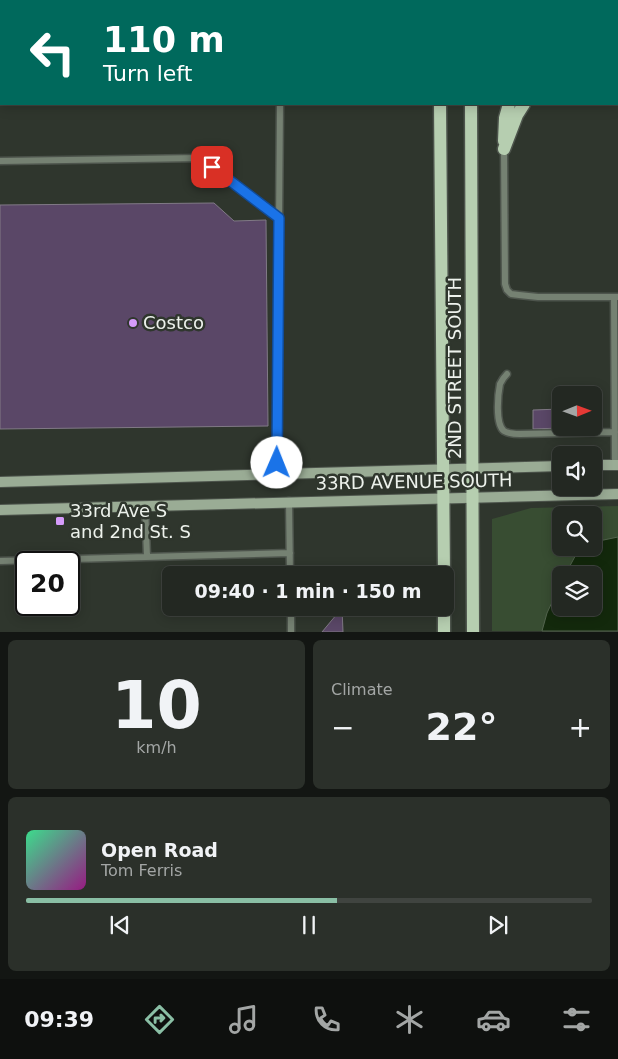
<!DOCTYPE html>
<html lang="en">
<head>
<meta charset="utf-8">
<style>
	:root { --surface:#232822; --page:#2b302a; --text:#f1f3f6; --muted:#a3a6a5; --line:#404440; --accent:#8abfa5 }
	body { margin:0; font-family:"DejaVu Sans",sans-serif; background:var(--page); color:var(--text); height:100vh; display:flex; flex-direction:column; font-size:19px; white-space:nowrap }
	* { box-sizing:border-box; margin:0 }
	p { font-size:16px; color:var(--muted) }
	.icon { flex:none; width:28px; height:28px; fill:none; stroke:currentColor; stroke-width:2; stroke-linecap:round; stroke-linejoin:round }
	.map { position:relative; height:632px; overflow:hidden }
	.panel { display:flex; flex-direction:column; gap:8px; padding:8px; background:#131613; flex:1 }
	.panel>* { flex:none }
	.guide { position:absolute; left:0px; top:0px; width:619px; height:105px; box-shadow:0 2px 12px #0003,0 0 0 1px var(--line); background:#00695c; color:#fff; overflow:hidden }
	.needle { width:32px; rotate:89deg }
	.buttons { position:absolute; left:552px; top:386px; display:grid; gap:10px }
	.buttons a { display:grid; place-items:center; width:50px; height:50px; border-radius:8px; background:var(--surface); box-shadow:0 2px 12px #0003,0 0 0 1px var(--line); font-size:25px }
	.speed { position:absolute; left:15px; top:551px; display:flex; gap:10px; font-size:25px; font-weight:700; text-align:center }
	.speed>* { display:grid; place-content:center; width:65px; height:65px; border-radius:50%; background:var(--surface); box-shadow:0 2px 12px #0003,0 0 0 1px var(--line); line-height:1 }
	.speed .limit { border:2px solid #111; border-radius:8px; background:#fff; color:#111 }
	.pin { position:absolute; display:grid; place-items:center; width:42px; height:42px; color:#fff; margin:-21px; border-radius:10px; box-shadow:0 2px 8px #0006 }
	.me { position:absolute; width:55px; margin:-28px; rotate:1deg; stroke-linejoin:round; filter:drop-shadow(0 0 4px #0008) }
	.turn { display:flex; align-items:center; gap:18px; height:105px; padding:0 20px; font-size:22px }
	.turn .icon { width:65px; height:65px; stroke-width:2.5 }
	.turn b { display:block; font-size:35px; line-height:42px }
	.big { font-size:38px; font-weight:600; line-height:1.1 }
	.panel .tile { flex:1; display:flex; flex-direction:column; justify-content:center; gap:8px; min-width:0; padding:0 18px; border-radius:8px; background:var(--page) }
	.panel .dial { align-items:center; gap:0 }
	.dial b { font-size:65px; line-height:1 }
	.song { display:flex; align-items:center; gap:15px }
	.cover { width:60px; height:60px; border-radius:8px; background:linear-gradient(135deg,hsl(150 70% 55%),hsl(310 70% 35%)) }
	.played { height:5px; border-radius:2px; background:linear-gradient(90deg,var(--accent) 55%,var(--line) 55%) }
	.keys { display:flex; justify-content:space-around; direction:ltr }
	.heat { display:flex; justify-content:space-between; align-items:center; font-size:28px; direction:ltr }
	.panel .tiles { flex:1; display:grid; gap:8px; grid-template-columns:1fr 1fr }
	.tile:last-child { grid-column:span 2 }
	.trip { position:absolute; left:162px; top:566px; width:292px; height:50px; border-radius:8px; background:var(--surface); box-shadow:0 2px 12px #0003,0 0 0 1px var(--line); font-weight:600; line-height:50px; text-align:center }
	.menu { display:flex; height:80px; justify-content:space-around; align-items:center; background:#0e100e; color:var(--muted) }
	.menu .icon { width:35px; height:35px }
	.menu .active { color:var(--accent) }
	.menu b { font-size:22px; color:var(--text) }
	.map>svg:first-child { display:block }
</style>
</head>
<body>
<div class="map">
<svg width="618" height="632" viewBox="0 0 618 632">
	<rect width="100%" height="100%" fill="#2f362d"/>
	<path fill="#384d32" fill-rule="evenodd" d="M618,506V631H492V519L531,508ZM561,515H594V548H561ZM561,575H594V608H561Z"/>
	<path fill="#13290c" stroke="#54654f" d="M618,537V631H542L547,613L561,583V608H594V575H565L579,549L594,548V542Z"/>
	<path fill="#5a4767" stroke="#817a86" d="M214,203L234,221L266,220L268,426L0,429V205Z
		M561,409V428L533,429V410Z
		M342,608L343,632H322Z"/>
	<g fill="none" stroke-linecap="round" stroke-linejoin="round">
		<g stroke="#4d544c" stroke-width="9">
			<path id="service" d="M55,1L56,0
				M281,1V0
				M0,81L1,80
				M504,149L505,284L507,290L511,294L519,295L538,297H618
				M0,161L200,158L279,218
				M614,297L615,465
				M507,374C504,377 502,380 500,384C498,394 495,424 504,431C509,434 515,434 520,434L615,432
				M277,474L280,104
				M289,501L290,575
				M145,505L147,556
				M0,561L290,553
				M291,632V608"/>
		</g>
		<g stroke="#4d544c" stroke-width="12">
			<path id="minor" d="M0,1L1,0"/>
		</g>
		<g stroke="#4d544c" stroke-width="12">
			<path id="secondary" d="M594,465H618
				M0,482L561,466
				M0,510L618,494"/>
		</g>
		<g stroke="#4d544c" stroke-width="15">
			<path id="primary" d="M440,0V1
				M470,0V1
				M427,1V0
				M440,104L444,575
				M471,104L473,632
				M504,141L505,118L509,104
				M504,149L517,115L524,104
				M444,608V632"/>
		</g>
		<use href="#service" stroke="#758172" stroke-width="6"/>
		<use href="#minor" stroke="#758172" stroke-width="10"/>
		<use href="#secondary" stroke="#9aac95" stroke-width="10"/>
		<use href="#primary" stroke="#b6ceb0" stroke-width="12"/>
	</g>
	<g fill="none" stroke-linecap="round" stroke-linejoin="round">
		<g stroke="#114b97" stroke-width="12">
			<path id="route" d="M212,167L279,218L277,463"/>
		</g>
		<use href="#route" stroke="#1a73e8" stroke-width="9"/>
	</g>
	<g fill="#d59bfa" stroke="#2f362d" stroke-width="2">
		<circle cx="133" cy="323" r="5"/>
		<rect x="55" y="516" width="10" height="10" rx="2.5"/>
	</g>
	<g text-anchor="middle" stroke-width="5" stroke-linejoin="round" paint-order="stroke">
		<g font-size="18" fill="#edf2ec" stroke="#2f362d" text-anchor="start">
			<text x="143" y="329">Costco</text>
			<text x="70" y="517">33rd Ave S<tspan x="70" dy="21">and 2nd St. S</tspan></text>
		</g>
		<g font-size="18" fill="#edf2ec" stroke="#2f362d">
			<text transform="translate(455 368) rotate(-90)" y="6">2ND STREET SOUTH</text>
			<text transform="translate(414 482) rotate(-1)" y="6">33RD AVENUE SOUTH</text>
		</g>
	</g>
</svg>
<div class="buttons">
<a><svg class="needle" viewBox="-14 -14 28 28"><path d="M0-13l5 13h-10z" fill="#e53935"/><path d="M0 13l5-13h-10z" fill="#a3a6a5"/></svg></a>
<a><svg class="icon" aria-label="sound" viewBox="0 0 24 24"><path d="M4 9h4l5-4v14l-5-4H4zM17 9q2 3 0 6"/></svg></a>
<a><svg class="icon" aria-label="search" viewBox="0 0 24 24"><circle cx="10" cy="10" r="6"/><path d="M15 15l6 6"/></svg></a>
<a><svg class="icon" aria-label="layers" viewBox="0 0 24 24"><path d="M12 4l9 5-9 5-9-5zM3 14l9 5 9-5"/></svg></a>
</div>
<div class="speed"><div class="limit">20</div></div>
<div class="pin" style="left:212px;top:167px;background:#d93025"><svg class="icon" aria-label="arrive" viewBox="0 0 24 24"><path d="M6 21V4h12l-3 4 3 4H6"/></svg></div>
<svg class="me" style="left:277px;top:463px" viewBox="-20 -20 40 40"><circle r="19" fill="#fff"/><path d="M0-13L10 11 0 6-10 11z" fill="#1a73e8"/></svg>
<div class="trip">09:40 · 1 min · 150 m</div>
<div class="guide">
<div class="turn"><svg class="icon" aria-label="left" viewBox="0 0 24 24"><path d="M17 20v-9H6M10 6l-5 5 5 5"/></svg><div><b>110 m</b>Turn left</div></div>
</div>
</div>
<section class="panel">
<div class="tiles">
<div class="tile dial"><b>10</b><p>km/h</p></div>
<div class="tile"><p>Climate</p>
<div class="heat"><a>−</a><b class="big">22°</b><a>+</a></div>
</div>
<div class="tile">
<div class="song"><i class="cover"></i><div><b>Open Road</b><p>Tom Ferris</p></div></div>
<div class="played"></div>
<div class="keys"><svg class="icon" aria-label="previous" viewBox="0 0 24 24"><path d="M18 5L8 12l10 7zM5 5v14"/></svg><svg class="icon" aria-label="pause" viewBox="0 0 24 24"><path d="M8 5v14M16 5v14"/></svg><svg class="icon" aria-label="next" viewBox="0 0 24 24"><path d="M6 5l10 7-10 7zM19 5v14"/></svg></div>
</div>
</div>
</section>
<nav class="menu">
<b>09:39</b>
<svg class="icon active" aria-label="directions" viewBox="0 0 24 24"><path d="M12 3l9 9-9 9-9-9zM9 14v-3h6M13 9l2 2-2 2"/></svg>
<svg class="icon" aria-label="music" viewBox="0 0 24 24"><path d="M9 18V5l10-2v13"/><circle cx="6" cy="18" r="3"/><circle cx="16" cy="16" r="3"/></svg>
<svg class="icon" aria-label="phone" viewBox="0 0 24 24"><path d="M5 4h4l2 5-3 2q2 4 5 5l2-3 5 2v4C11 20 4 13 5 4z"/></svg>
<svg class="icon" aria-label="climate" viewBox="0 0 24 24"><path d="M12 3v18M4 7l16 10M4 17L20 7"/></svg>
<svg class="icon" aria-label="car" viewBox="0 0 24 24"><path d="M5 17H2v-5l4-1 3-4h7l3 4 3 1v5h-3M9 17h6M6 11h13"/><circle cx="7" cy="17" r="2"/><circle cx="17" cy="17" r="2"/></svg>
<svg class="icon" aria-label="filters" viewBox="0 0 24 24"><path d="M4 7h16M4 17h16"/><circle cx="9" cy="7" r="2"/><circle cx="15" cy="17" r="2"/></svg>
</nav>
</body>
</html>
